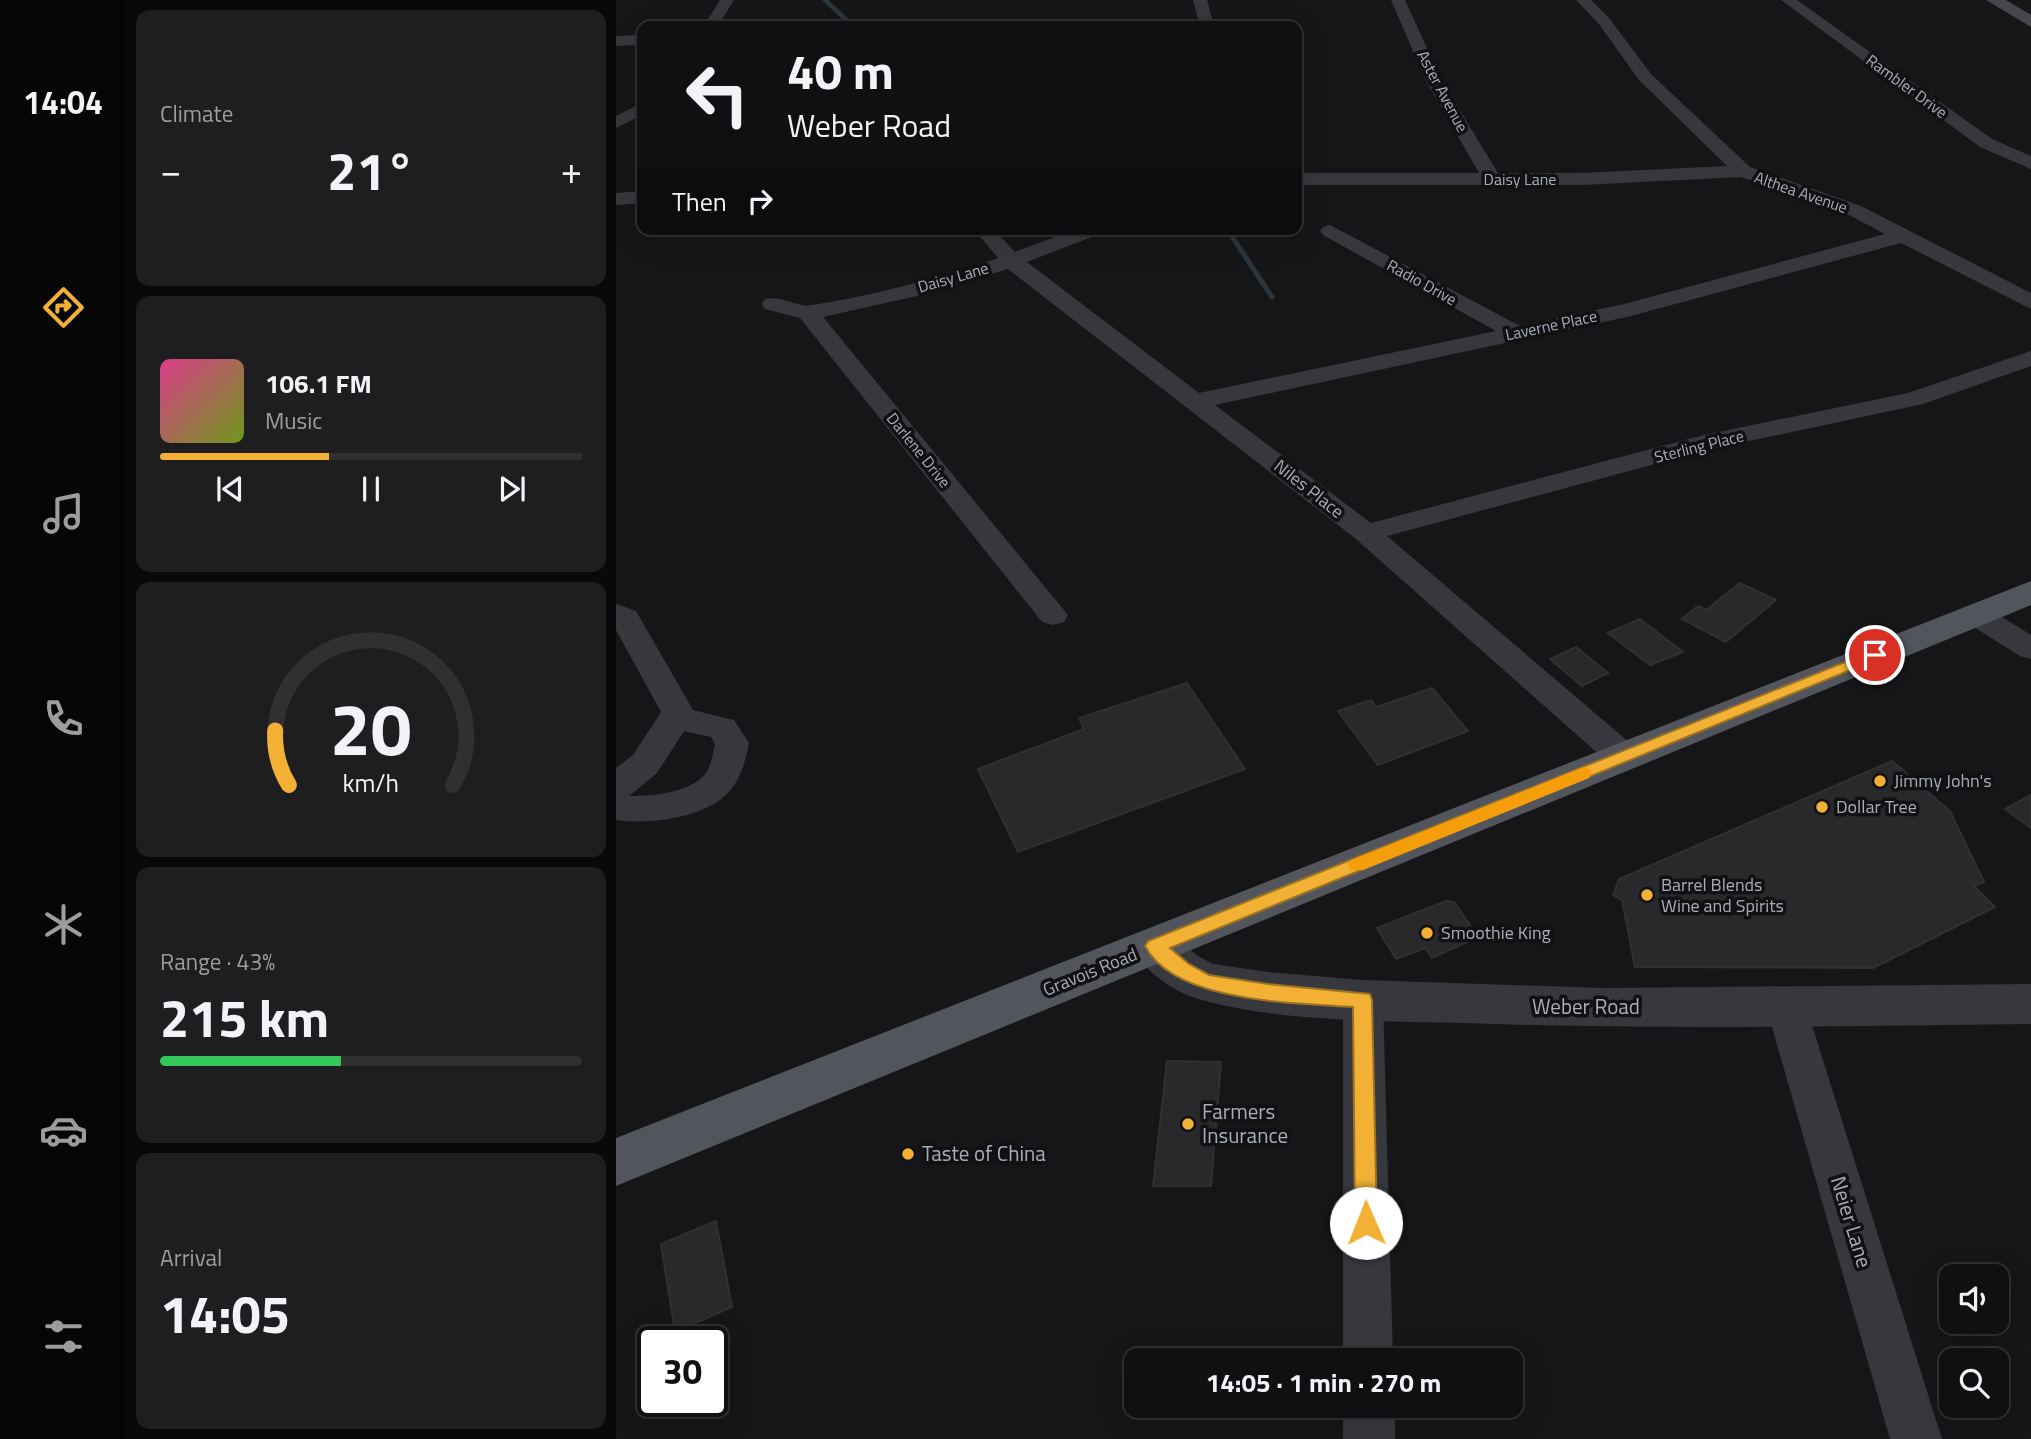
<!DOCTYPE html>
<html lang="en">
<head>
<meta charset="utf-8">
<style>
	:root { --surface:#101012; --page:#1e1e20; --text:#f1f3f6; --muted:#9c9d9f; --line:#303032; --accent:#f2b134 }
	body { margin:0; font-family:"Titillium Web",sans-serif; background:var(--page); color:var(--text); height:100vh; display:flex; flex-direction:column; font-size:26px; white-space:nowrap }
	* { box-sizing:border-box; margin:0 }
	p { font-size:23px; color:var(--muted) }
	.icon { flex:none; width:38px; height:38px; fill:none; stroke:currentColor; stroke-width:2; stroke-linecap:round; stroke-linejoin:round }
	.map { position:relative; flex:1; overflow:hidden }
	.drawer { display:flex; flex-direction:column; gap:10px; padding:10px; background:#09090a; width:490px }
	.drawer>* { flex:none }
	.hud { position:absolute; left:21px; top:21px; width:665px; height:214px; border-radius:14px; box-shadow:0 7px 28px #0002,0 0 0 2px var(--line); background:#101012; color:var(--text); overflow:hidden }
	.fabs { position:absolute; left:1323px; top:1264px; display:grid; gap:14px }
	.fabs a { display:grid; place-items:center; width:70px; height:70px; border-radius:14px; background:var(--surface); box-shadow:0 7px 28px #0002,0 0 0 2px var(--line); font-size:35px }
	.speed { position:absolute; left:21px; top:1326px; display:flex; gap:14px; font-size:35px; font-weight:700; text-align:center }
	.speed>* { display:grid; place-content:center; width:91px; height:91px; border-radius:50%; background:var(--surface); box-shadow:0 7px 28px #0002,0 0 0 2px var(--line); line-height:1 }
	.speed .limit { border:4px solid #111; border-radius:10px; background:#fff; color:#111 }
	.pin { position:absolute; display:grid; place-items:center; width:60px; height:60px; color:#fff; margin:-30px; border:4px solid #fff; border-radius:50%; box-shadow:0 2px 7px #0007 }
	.me { position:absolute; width:77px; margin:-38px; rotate:359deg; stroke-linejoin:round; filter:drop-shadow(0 0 5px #0008) }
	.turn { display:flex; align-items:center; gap:24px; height:147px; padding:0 35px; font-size:32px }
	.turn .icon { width:91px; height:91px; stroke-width:2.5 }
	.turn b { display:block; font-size:49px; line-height:60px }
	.then { display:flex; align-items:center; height:66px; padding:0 35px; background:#0003; gap:14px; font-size:26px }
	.big { font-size:52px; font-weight:700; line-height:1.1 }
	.drawer .card { flex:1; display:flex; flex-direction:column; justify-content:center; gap:10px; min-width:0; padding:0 24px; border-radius:14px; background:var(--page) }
	.drawer .dial { align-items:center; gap:0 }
	.dial svg { height:182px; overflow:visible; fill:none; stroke:var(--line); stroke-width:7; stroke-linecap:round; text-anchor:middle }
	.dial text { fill:var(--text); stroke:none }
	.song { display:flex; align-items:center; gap:21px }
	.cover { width:84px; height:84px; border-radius:10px; background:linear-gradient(135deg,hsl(330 70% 55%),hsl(80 70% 35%)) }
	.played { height:7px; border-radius:4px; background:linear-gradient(90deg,var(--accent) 40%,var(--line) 40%) }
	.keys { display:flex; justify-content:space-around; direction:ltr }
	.heat { display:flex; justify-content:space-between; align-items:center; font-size:38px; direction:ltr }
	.charge { height:10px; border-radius:5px; background:linear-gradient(90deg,#34c759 43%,var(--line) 0) }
	.trip { position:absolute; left:508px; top:1348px; width:399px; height:70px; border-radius:14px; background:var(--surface); box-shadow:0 7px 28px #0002,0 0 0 2px var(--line); font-weight:700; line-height:70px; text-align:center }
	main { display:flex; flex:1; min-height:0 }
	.tab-bar { display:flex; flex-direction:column; width:126px; justify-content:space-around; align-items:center; background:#060607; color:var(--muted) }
	.tab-bar .icon { width:49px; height:49px }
	.tab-bar .active { color:var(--accent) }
	.tab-bar b { font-size:32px; color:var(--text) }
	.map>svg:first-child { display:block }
</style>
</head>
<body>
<main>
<nav class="tab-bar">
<b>14:04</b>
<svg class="icon active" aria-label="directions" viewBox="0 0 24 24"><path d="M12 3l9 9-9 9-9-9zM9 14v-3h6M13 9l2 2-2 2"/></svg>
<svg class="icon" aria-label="music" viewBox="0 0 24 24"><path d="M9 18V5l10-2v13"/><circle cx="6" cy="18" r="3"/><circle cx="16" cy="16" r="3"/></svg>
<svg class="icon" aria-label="phone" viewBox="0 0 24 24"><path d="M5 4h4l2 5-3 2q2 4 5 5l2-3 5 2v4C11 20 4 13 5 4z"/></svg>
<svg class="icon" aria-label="climate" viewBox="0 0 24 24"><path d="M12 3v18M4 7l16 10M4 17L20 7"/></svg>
<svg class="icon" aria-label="car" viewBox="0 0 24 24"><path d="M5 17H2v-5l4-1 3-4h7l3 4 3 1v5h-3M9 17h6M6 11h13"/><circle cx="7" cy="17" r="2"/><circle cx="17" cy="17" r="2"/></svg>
<svg class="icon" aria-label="filters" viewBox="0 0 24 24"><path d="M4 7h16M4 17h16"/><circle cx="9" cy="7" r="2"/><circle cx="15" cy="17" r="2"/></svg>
</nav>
<section class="drawer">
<div class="card"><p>Climate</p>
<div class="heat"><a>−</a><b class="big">21°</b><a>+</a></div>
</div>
<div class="card">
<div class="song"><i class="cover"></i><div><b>106.1 FM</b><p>Music</p></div></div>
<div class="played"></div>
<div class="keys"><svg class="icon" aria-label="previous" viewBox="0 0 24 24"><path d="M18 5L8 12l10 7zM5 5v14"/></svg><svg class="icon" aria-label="pause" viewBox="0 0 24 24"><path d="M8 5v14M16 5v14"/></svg><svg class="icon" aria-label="next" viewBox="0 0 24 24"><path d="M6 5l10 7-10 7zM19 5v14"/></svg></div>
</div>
<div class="card dial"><svg viewBox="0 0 100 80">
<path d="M14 69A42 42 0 1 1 86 69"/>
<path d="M14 69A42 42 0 0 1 8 45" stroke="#f2b134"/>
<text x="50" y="56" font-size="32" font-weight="700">20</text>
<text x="50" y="72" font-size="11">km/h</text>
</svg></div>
<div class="card"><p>Range · 43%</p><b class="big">215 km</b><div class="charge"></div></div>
<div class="card"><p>Arrival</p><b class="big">14:05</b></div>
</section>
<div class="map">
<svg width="1415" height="1439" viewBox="0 0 1415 1439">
	<rect width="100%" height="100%" fill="#161618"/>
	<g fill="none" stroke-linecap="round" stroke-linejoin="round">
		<path stroke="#2c353c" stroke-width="4.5" d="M209,0L237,26"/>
		<path stroke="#2c353c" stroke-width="5" d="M611,229L656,297"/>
	</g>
	<path fill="#29292c" stroke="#303034" stroke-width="2" d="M1124,583L1160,600L1110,642L1066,619L1082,606L1090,610Z
		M1024,619L1067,652L1034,665L992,633Z
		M960,647L992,673L966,686L934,659Z
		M571,683L629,769L402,852L362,769L468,729L463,718Z
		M816,688L852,731L762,765L722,711L755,700L761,707Z
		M1276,761L1334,811L1368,882L1358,886L1379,907L1257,968L1019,967L1006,900L997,895L1003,879Z
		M1415,795V828L1389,809Z
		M830,901L838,902L862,937L816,958L809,948L780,959L761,928Z
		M551,1061L605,1062L595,1186H537Z
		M100,1221L116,1307L59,1332L45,1244Z"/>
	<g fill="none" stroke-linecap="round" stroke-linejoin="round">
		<path fill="#37383d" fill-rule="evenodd" d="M104,0H118L102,26H88Z
			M577,0H591L598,26H584Z
			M775,0H789L826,81L882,173H965L1111,166L1023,80L983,24L960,0H975L993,18L1035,74L1134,167L1245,206L1415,293V309L1285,243L1011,317L599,405L755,523L1088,435L1292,393L1415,351V366L1307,404L1091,450L771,536L1020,748L1025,757L1020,766L1008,769L996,766L740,539L392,269L309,294L207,317L452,615L448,622L437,625L426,622L184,318L149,309L146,304L149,299C166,295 181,308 197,305C260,295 322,278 382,258L365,238L364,229H384L385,237L399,252L460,229H489L486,233L411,262L583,393L880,331L707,235L704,231L707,227L714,225L904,326L1008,304L1269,234L1231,214L1125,177L965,185H681V173H863L810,81Z
			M1165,0H1181L1376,139L1415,156V169L1364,147Z
			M26,35V45L0,46V36Z
			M26,103V115L0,128V116Z
			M26,191V203L0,205V193Z
			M0,604L20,611L77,710L118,720L133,743C130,759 126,775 116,788C95,818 32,825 0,820V768L17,755L45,712L0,630ZM68,731L95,737L99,744C97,752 96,763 91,771C78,793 35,796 13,796L41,773Z
			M1359,604L1370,607L1415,635V659L1404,656L1348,621L1344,614L1348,607Z
			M747,983L761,988L767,1000L777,1360H727V1000L733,988Z
			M1170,989L1184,994L1190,1006L1326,1439H1274L1150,1006L1156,994Z
			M727,1405H779V1439H727Z"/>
		<path fill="#37383d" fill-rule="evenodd" d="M538,927L554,933L582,956L597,964L652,972L747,980L989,988L1415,984V1024C1226,1026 1037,1030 848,1023C768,1021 667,1022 590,1001C560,994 529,973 515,946L522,933Z"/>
		<path fill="#45474d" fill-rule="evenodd" d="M1370,0H1390L1415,15V27Z"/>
		<path fill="#53555c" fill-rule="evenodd" d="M1415,581V605L0,1186V1138Z"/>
	</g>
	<path fill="#f2b134" stroke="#9d7322" stroke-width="2" d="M1259,650L1264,651L1266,655L1264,658L554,948L573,964L593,975L652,984L754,994L756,1000L761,1223L758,1231L750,1234L742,1231L739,1223L737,1007C681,1003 558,1003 529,946L532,941Z"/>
	<path fill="#f59e0b" d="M968,767L973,769L976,773L973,778L747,870H735L732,865L735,860Z"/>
	<g fill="#f2b134" stroke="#111113" stroke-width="2.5">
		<circle cx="1264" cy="781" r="7"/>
		<circle cx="1206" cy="807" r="7"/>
		<circle cx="1031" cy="895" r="7"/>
		<circle cx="811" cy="933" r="7"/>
		<circle cx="572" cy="1124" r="7"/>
		<circle cx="292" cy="1154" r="7"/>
	</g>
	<g text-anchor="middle" stroke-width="7" stroke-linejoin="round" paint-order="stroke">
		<g font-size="16" fill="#a8adb8" stroke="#111113">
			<text transform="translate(1291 86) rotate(36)" y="6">Rambler Drive</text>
			<text transform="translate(827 91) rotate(62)" y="6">Aster Avenue</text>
			<text x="904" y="185">Daisy Lane</text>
			<text transform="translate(1185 192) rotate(19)" y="6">Althea Avenue</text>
			<text transform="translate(337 277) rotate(-16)" y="6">Daisy Lane</text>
			<text transform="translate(806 282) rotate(29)" y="6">Radio Drive</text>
			<text transform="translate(935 325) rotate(-12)" y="6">Laverne Place</text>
			<text transform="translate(1083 446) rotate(-14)" y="6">Sterling Place</text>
			<text transform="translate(303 450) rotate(51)" y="6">Darlene Drive</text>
		</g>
		<g font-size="18" fill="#a8adb8" stroke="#111113">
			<text transform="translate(693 489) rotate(38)" y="6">Niles Place</text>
			<text transform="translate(474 972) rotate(-22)" y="6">Gravois Road</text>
		</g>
		<g font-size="18" fill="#a8adb8" stroke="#111113" text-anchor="start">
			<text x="1278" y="787">Jimmy John's</text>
			<text x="1220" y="813">Dollar Tree</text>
			<text x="1045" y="891">Barrel Blends<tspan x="1045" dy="21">Wine and Spirits</tspan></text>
			<text x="825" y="939">Smoothie King</text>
		</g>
		<g font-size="21" fill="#a8adb8" stroke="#111113">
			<text x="970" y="1014">Weber Road</text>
			<text transform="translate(1235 1222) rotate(73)" y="7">Neier Lane</text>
		</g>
		<g font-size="21" fill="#a8adb8" stroke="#111113" text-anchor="start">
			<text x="586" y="1119">Farmers<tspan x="586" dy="24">Insurance</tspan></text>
			<text x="306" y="1161">Taste of China</text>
		</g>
	</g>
</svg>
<div class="fabs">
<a><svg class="icon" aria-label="sound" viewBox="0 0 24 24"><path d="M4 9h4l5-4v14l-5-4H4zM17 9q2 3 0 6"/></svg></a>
<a><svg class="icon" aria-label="search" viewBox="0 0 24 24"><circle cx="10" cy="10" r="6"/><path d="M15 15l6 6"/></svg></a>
</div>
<div class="speed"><div class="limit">30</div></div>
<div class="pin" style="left:1259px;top:655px;background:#d93025"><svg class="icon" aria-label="arrive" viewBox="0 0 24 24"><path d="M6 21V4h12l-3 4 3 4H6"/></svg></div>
<svg class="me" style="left:750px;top:1223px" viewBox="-20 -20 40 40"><circle r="19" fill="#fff"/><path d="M0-13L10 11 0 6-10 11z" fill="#f2b134"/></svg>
<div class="trip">14:05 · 1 min · 270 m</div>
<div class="hud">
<div class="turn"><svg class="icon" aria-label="left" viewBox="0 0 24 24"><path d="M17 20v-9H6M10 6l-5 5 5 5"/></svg><div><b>40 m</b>Weber Road</div></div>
<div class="then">Then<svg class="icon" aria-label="right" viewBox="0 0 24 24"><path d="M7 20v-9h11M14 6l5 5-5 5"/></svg></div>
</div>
</div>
</main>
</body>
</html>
